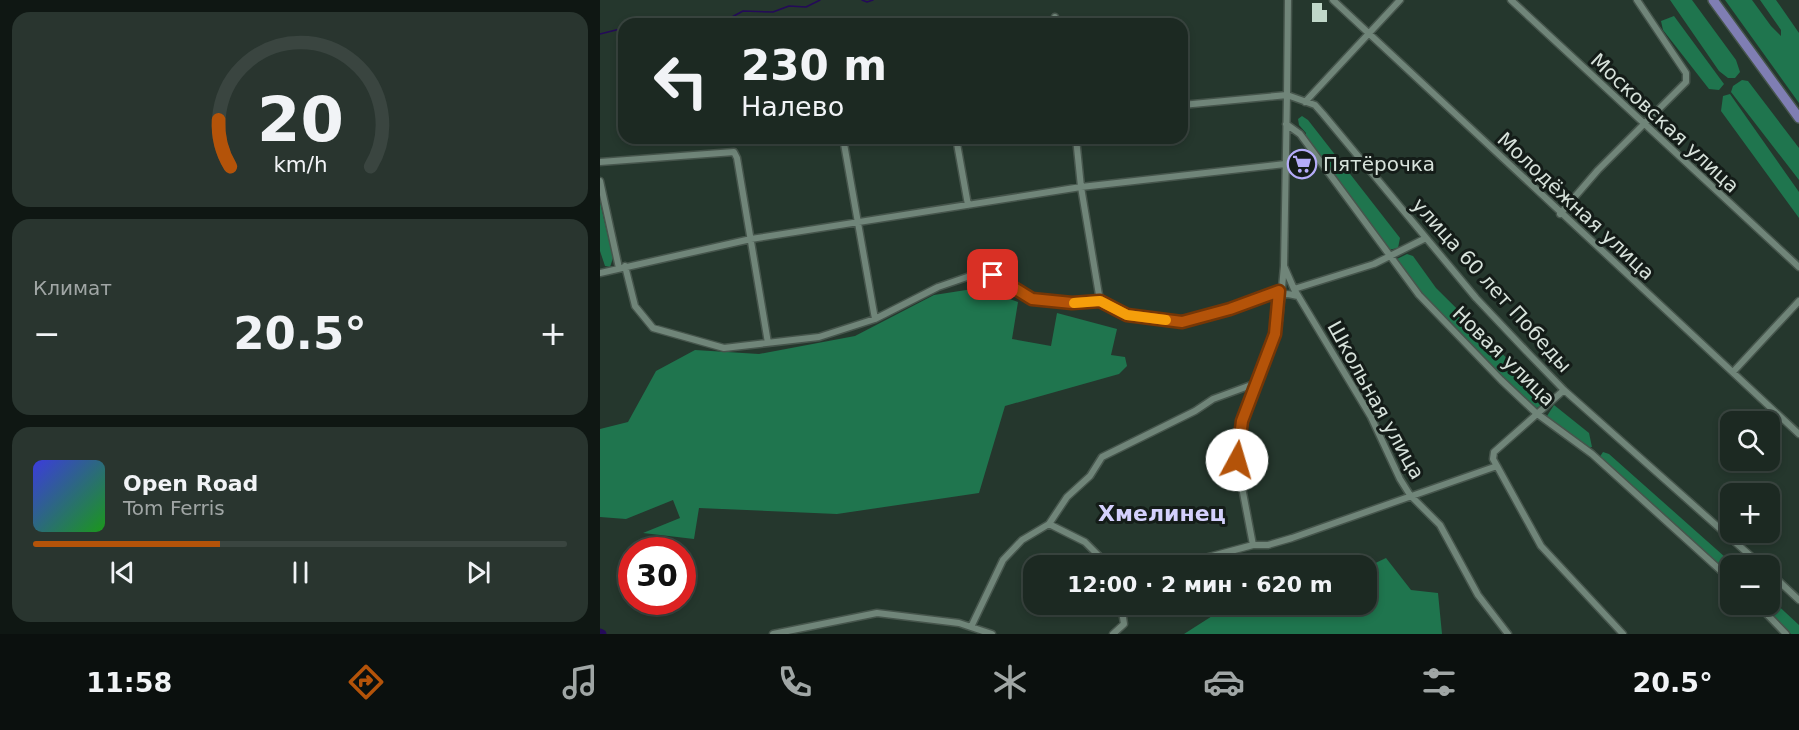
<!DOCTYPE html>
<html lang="ru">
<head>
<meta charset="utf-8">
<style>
	:root { --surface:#1c2922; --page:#29352f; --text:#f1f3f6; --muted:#a0a6a5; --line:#3a4540; --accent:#b45309 }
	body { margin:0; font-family:"DejaVu Sans",sans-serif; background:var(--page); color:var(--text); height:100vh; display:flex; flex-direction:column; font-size:22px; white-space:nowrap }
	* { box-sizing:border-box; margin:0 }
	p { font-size:20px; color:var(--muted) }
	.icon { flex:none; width:33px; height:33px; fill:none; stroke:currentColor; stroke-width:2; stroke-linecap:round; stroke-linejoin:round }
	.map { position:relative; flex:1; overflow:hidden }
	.panel { display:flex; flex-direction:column; gap:12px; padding:12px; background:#0f1713; width:600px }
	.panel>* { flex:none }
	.hud { position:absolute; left:18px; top:18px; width:570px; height:126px; border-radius:18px; box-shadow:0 3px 9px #0003,0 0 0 2px var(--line); background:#1c2922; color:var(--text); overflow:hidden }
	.tools { position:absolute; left:1120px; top:411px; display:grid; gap:12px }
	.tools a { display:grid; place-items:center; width:60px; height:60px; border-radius:12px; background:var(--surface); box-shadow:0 3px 9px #0003,0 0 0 2px var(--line); font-size:30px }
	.speed { position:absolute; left:18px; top:537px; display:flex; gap:12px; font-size:30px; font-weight:700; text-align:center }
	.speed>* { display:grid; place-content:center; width:78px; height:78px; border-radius:50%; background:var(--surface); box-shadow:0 3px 9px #0003,0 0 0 2px var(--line); line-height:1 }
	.speed .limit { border:9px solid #d22; background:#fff; color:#111 }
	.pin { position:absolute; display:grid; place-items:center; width:51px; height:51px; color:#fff; margin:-26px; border-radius:12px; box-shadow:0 3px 9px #0006 }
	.me { position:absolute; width:66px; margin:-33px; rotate:6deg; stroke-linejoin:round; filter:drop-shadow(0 0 4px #0008) }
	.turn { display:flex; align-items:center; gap:21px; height:126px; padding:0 24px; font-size:27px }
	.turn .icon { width:78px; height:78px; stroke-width:2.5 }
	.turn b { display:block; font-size:42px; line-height:51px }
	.big { font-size:45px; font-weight:600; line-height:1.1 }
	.panel .widget { flex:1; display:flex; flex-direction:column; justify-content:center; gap:9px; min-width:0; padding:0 21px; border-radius:18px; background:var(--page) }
	.panel .dial { align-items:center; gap:0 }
	.dial svg { height:156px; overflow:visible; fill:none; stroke:var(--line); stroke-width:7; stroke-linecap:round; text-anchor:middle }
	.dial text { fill:var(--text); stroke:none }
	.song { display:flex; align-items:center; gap:18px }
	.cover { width:72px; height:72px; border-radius:9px; background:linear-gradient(135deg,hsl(240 70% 55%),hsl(120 70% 35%)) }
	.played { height:6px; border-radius:3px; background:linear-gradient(90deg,var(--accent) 35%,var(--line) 35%) }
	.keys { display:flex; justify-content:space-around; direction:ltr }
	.heat { display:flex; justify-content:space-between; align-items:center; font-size:33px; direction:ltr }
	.trip { position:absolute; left:423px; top:555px; width:354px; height:60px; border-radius:18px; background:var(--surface); box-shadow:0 3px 9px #0003,0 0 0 2px var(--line); font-weight:600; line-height:60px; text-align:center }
	.menu { display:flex; height:96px; justify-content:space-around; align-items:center; background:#0b100e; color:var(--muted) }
	.menu .icon { width:42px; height:42px }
	.menu .on { color:var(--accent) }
	.menu b { font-size:27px; color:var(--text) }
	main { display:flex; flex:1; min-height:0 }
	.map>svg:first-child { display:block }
</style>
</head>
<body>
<main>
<section class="panel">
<div class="widget dial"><svg viewBox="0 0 100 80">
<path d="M14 69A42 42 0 1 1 86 69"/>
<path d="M14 69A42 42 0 0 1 8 45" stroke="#b45309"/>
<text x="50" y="56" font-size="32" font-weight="700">20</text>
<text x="50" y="72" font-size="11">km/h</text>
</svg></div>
<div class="widget"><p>Климат</p>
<div class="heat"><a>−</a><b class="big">20.5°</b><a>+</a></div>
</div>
<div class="widget">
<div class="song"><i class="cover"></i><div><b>Open Road</b><p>Tom Ferris</p></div></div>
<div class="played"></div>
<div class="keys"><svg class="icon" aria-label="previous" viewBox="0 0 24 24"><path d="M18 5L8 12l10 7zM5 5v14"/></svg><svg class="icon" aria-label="pause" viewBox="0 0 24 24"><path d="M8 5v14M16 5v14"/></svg><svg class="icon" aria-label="next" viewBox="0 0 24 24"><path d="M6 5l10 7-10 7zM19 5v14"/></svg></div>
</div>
</section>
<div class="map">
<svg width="1199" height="634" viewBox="0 0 1199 634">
	<rect width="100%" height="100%" fill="#25372d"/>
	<path fill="#1f754e" d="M1070,0H1092L1136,60L1140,72L1135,78H1128L1119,71Z
		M1125,0H1152L1171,26L1181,36V30L1160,0H1176L1199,33V103Z
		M1074,16L1124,84L1119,90L1109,89L1063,30L1061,21Z
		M1142,80L1148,81L1199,148V180L1131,92L1133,86Z
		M1130,94L1199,192V218L1121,111L1123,96Z
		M702,116L708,120L800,238L798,248L788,250L705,140L706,133L699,125L698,119Z
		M0,202L13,258L10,267L5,266L0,251Z
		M807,254L813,256L836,288L945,396L946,402L934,410L822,296L795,260Z
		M379,288L418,302L412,339L451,346L457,313L517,329L511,355L525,357L527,366L519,374L405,406L379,493L237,514L99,508L94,539L43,533L80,518L73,500L26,519L0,517V429L28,422L56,371L95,350L159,354L255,336L334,295Z
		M954,405L989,433L992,447H987L949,421L947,416Z
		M1003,452L1009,454L1134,565L1131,566V575L1004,464L999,458Z
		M786,558L811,590L838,593L842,634H584L620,611L621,605L766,604L767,567Z
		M1170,598L1199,625V634H1191L1164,605L1170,604Z"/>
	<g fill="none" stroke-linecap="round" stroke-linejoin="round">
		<path stroke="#240a59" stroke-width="1.5" d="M262,0L267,2L273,0
			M119,24L143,11L173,12L189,6L206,7L220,0
			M0,34L24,28"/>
		<path stroke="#240a59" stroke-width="9" d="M0,633L2,634"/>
	</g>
	<path fill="#c0d7c9" d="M712,3H722V10H727V22H712Z"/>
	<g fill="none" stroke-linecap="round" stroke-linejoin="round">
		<g stroke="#46554c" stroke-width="9">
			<path id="street" d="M733,0L1199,434
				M911,0L1199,267
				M455,17L456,24
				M705,102L800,0
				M582,105L687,95L688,0
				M686,124L700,134L819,295L901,380L936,413L992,454L1131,580
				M243,138L275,319
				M356,138L368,205
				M0,162L134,152L137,158L168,343
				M685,164L481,187L500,301C554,330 590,322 646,304C670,297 673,290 698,296
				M0,181L19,268
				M960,214L998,170L1086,82V73L1037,0
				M25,266L35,306L53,328L124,348L219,337L275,319L338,287L370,276L393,275L432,299L442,301H500
				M684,266L694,289L771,417L800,479L810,495L840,525L878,595L908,634
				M0,273L151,239L481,187L476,138
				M694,289L774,264L826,238
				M1133,372L1199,301
				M897,466L941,546L1023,634
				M449,524L485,542L509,566
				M653,545L637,461L638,439L654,384L675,334L679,320L684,266L687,95L715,105L723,114L876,298L930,355L964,390L1162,566
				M575,566L653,545H668L692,538L897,466L893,459L894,452L964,390
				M1170,573L1199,600
				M1157,604L1186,634
				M371,627L403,560L422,540L449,524L467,497L490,476L502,457L595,411L613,399L654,384
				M173,634L277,613L359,623L392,634
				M513,634L524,624L521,604"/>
		</g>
		<g stroke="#46554c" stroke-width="12">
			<path id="primary" d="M1113,0L1199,118"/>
		</g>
		<use href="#street" stroke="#708579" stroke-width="6"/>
		<use href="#primary" stroke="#7f7eb3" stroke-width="9"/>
	</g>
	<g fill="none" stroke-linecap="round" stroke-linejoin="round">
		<g stroke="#753606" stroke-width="15">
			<path id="route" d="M393,275L432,299L472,303L500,301L527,315L582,322L630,309L679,291L675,334L642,421L637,460"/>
		</g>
		<use href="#route" stroke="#b45309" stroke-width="10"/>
		<path stroke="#f59e0b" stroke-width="10" d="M474,303L500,301L527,315L566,320"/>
	</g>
	<defs>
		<g id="supermarket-ring" transform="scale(1.5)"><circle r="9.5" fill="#141c18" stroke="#b5acf9" stroke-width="1.5"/><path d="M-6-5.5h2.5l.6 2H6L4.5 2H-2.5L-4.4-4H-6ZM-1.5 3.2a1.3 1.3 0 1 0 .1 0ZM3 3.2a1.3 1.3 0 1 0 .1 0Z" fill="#b5acf9"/></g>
	</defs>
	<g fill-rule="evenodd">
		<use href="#supermarket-ring" x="702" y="164"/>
	</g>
	<g text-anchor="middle" stroke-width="6" stroke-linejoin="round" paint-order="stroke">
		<g font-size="20" fill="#d7e2db" stroke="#141c18">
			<text transform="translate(1065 123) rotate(43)" y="7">Московская улица</text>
			<text transform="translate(976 206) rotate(43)" y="7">Молодёжная улица</text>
			<text transform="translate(892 285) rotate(48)" y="7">улица 60 лет Победы</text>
			<text transform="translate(904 356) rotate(44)" y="7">Новая улица</text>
			<text transform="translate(776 400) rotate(61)" y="7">Школьная улица</text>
		</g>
		<g font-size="20" fill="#d7e2db" stroke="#141c18" text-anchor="start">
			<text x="723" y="171">Пятёрочка</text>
		</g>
		<g font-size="22" font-weight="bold" fill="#d4d0fc" stroke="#141c18">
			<text x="562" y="521">Хмелинец</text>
		</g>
	</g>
</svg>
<div class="tools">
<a><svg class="icon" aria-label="search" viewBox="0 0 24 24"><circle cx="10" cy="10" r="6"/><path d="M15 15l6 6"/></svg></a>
<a>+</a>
<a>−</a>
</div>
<div class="speed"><div class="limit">30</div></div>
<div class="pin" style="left:393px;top:275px;background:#d93025"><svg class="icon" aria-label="arrive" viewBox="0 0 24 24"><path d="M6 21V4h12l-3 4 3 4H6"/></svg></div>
<svg class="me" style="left:637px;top:460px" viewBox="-20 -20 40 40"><circle r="19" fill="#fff"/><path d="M0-13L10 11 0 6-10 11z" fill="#b45309"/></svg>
<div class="trip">12:00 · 2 мин · 620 m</div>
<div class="hud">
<div class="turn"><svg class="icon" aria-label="left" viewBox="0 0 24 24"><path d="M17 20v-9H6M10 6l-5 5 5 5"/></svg><div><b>230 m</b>Налево</div></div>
</div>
</div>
</main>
<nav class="menu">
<b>11:58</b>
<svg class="icon on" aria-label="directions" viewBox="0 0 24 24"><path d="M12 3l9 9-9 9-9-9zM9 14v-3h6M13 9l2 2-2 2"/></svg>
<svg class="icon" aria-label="music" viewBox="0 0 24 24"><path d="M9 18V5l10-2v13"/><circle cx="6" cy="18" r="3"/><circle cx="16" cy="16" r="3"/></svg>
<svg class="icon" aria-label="phone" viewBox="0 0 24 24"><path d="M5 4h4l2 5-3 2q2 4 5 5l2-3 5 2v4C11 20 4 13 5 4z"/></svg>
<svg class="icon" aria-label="climate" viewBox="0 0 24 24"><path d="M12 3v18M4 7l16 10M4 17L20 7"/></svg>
<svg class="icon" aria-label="car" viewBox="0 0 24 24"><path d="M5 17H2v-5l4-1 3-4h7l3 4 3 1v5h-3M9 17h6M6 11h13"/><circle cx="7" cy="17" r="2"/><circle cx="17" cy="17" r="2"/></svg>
<svg class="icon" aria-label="filters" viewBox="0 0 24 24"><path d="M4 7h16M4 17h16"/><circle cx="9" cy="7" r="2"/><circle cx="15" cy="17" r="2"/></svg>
<b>20.5°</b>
</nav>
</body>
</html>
